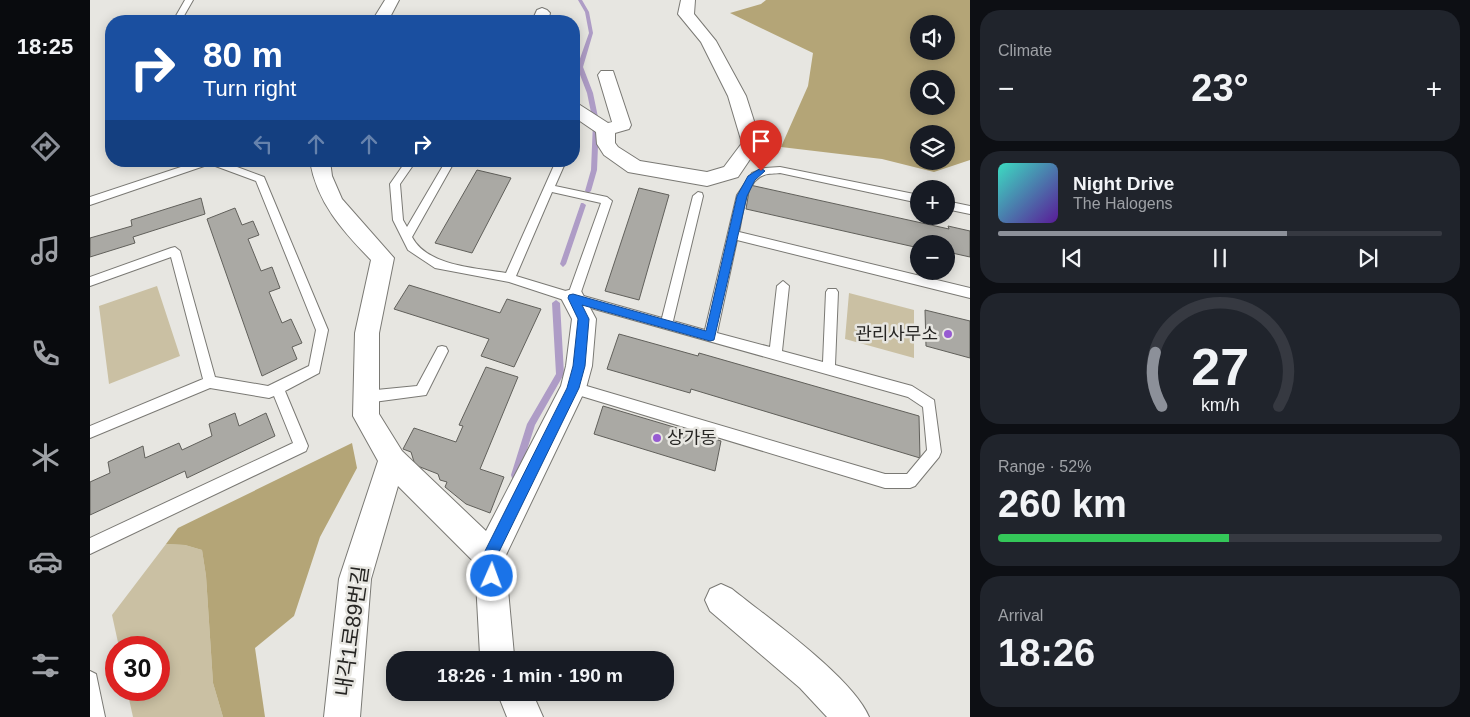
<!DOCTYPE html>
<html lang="en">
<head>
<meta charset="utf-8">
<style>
	:root { --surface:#171b24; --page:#20242c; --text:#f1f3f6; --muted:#9ea1a6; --line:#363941; --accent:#8c9099 }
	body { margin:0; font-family:Helvetica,"Noto Sans KR",sans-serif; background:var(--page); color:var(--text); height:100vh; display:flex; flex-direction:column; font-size:19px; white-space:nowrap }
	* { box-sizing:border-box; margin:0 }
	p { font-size:16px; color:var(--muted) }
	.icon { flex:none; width:28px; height:28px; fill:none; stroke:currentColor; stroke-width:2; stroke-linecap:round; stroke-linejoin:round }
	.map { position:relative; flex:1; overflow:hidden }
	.panel { display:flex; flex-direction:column; gap:10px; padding:10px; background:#0d0f14; width:500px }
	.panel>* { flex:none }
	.hud { position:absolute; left:15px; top:15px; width:475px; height:152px; border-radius:20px; box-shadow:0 2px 12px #0003; background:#1a4fa0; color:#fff; overflow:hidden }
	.fabs { position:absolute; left:820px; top:15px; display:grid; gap:10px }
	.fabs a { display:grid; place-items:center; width:45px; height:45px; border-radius:50%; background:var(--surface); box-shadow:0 2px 12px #0003; font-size:25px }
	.speed { position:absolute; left:15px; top:636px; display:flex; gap:10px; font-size:25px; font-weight:700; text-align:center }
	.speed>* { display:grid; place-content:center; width:65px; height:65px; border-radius:50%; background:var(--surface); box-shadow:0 2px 12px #0003; line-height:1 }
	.speed .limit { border:8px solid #d22; background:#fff; color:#111 }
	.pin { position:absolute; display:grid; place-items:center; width:42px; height:42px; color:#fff; margin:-51px -21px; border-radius:50% 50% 50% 0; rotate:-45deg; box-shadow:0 0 5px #0007 }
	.pin .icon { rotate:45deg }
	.me { position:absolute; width:55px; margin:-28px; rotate:2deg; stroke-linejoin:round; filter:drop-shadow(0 0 4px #0008) }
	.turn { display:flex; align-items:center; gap:18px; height:105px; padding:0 15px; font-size:22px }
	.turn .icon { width:65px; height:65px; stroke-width:2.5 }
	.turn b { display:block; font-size:35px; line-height:42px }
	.lanes { display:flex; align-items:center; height:48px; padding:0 15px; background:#0003; justify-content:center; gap:25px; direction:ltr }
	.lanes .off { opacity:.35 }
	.big { font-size:38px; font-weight:800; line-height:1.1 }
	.panel .widget { flex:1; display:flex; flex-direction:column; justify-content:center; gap:8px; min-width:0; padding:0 18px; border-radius:20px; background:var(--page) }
	.panel .dial { align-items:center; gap:0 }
	.dial svg { height:130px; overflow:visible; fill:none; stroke:var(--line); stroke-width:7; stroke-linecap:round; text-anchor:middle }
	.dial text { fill:var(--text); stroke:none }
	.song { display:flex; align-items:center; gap:15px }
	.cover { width:60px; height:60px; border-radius:8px; background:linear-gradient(135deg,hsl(170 70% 55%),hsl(270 70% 35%)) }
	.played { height:5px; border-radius:2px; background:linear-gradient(90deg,var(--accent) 65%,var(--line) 65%) }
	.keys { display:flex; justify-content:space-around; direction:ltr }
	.heat { display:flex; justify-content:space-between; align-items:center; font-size:28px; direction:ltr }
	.charge { height:8px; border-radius:4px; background:linear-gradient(90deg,#34c759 52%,var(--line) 0) }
	.trip { position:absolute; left:296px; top:651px; width:288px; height:50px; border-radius:20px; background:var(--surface); box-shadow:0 2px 12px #0003; font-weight:800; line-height:50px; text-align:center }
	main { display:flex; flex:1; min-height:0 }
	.tabs { display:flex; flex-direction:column; width:90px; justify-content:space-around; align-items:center; background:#090b0e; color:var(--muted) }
	.tabs .icon { width:35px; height:35px }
	.tabs .selected { color:var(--accent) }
	.tabs b { font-size:22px; color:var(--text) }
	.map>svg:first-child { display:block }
</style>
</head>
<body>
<main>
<nav class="tabs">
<b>18:25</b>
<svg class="icon selected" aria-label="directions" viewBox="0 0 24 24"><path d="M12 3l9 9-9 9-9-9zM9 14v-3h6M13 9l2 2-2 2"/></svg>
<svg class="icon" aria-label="music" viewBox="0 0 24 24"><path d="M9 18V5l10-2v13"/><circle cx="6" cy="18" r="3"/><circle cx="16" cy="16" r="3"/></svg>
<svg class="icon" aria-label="phone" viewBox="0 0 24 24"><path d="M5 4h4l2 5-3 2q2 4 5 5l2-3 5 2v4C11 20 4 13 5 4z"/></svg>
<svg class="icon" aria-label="climate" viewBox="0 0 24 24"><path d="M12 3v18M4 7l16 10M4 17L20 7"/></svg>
<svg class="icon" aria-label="car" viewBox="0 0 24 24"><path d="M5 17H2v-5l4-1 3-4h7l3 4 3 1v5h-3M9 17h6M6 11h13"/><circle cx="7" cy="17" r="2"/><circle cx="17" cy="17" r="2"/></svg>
<svg class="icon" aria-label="filters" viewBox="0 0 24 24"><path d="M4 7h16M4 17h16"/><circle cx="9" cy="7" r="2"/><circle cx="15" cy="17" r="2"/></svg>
</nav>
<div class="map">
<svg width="880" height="717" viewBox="0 0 880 717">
	<rect width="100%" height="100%" fill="#e7e6e1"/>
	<path fill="#cac0a3" d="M67,286L90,356L19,384L9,306Z
		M759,293L824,310V358L755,339Z
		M76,544L95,545L112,550L116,576L123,683L133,717H43L37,690H69V648L29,647L22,615Z"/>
	<path fill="#b4a577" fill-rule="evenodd" d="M676,0H880V160L844,172L792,159L691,147L718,86L723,53L640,13L671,4ZM829,24H856V51H829ZM829,79H856V106H829ZM829,134H856V161H829Z
		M262,443L267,468L230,537L204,616L165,648L175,717H133L123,683L116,576L112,550L95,545L76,544L88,528Z"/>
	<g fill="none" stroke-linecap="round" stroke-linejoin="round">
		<path fill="#ae9cc6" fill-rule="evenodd" d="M488,0H492L499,12L503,33L493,67L503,93L509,122L507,170L501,191L498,193L495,191L501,170L503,122L497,93L487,67L499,33L495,12Z
			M491,203H493L496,205L476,264L473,267L470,264Z
			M466,300L470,303L474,374L445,425L429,475L428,478L425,479L422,478L421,475L437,424L466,374L462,303Z"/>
	</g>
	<path fill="#aaa9a4" stroke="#61605b" d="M387,170L421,178L382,253L345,243Z
		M660,185L859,229L858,226L880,231V257L862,253L863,256L856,255V244H829V248L656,209Z
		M549,188L579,195L549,300L515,291Z
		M111,198L115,214L43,237L45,243L0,257V238L42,226L41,220Z
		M145,208L152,225L163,221L169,235L158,239L171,271L182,267L190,288L179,292L192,323L201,319L212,343L202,347L207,359L172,376L117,219Z
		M319,285L410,313L417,299L451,309L424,367L391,356L399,339L304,309Z
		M835,310L880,321V358L836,346Z
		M529,334L608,356L609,353L829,416L830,458L601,389L600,393L517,369Z
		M396,367L428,377L390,469L414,477L400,513L376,504L355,487L357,482L350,480L348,474L325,465L321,452L313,449L324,428L366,442L373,426L369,425Z
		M513,406L631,441L625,471L504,434Z
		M145,413L149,426L176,413L185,436L97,478L95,471L0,515V482L20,473L18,462L53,446L55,458L89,443L92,450L122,436L119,424Z"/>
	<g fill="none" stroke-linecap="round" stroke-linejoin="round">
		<g stroke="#7a7974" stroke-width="2">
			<path id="lane" d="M95,0H103L91,21H83Z
				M109,161H131L174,177L238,330L229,373L195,391L218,446L216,451L0,554V538L203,443L184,396L179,398L120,388L0,438V426L113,379L81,257L0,286V277L81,248L85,247L90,251L125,377L178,386L219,366L226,330L166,181L120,164L0,205V197Z
				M316,161H326L310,184L313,220L317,227L354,164H360L362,166L322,237C337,266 386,268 416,273L466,161H476L465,186L517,197L522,201L490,295L572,318L603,196L608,192L612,193L613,196L583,321L615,330L647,195L662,173L675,168L690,167L829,195V203L690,173C685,174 679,173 674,175C654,182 653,216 649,232L880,288V298L647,240L627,333L680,347L687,286L693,281L699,286L692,351L733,362L736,292L738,289H746L748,292L745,365L822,386L844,400L851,452L849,457L825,486L820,488H795L478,392L477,388L478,384L483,382L795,474H817L837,450L833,407L818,397L483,303L419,282L345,268L318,250L303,220L300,184ZM462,192L511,203L479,292L426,276Z
				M856,201L880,206V214L856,209Z
				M352,346L356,347L358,351L336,395L276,403L271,401L269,397L271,393L276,391L327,386L348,347Z
				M0,671L6,674L15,717H0Z"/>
		</g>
		<g stroke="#7a7974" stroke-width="2">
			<path id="street" d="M295,0H309L298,21H282Z
				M591,0H605L604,14L626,41L656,96L671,143L648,177L617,186L538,172L514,155L507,144L506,132L484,117V103L490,105L518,123L522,122L508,75L511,71H523L541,125L539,129L525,133V143L528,147L550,161L617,172L634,167L652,143L638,96L611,42L588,14Z
				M452,8L457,10L460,13L458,21H442L447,10Z
				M220,161H240L242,176L252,199L304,258L289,333V414L312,451L396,531L471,386L476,366L482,319L471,298L475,291L483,289L491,291L506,319L502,366L496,388L415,557L424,655L426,660H392L390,655L385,563L308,486L281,579L270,717H234L249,579L288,461L263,416L265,333L281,260C253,231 227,203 220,161Z
				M631,584L642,589C678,618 762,677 779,717H737L710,688L620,611L615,600L620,589Z
				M407,692H442L453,717H417Z"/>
		</g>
		<use href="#lane" fill="#fff" fill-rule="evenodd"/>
		<use href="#street" fill="#fff" fill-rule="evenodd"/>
	</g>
	<path fill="#1a73e8" stroke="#114b97" d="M671,168L675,171L665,180L657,196L624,340L620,341L492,305L499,319L495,366L489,388L407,556L409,576L407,581L402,583L397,581L393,556L395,551L477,388L483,366L488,319L478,298L479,295L483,294L616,331L647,196L658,176Z"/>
	<g fill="#975bd2" stroke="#e7e6e1" stroke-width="2">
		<circle cx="858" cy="334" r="5"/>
		<circle cx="567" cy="438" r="5"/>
	</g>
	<g text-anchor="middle" stroke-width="5" stroke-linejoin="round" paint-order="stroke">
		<g font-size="18" fill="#262523" stroke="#e7e6e1" text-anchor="end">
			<text x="848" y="340">관리사무소</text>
			<text x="577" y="444" text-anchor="start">상가동</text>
		</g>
		<g font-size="21" fill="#262523" stroke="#e7e6e1">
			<text transform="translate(262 631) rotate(-82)" y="7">내각1로89번길</text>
		</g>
	</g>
</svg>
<div class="fabs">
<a><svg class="icon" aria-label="sound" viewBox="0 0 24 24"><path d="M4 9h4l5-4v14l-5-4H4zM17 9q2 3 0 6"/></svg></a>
<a><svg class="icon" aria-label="search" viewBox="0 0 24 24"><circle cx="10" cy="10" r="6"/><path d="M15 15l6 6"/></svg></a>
<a><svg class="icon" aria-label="layers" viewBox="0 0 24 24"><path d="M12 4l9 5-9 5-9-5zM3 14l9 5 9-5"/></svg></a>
<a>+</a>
<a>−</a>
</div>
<div class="speed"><div class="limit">30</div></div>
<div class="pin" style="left:671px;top:171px;background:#d93025"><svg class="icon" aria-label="arrive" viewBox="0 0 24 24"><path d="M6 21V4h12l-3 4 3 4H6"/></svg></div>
<svg class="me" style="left:402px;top:576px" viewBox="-20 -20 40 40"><circle r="17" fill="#1a73e8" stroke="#fff" stroke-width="3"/><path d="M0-11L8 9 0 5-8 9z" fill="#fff"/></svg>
<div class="trip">18:26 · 1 min · 190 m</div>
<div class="hud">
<div class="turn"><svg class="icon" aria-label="right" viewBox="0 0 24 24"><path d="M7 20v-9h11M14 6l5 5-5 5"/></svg><div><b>80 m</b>Turn right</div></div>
<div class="lanes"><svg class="icon off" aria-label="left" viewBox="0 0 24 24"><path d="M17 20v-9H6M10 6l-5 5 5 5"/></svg><svg class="icon off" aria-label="ahead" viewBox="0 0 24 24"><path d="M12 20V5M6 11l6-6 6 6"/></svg><svg class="icon off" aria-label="ahead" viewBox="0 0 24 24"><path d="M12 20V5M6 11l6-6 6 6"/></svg><svg class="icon" aria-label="right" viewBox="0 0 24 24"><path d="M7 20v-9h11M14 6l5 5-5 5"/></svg></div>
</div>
</div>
<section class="panel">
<div class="widget"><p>Climate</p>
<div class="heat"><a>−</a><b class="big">23°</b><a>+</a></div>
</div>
<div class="widget">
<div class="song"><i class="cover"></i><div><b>Night Drive</b><p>The Halogens</p></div></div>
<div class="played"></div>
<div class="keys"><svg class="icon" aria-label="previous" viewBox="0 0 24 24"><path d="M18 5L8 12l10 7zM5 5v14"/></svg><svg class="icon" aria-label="pause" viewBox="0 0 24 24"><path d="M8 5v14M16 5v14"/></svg><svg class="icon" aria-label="next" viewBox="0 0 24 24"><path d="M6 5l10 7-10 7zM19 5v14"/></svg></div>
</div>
<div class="widget dial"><svg viewBox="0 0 100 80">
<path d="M14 69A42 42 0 1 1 86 69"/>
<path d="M14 69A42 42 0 0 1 10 36" stroke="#8c9099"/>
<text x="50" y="56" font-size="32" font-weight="700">27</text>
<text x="50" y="72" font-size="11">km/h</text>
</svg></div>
<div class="widget"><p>Range · 52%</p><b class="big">260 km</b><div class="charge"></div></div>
<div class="widget"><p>Arrival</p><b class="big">18:26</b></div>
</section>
</main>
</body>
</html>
